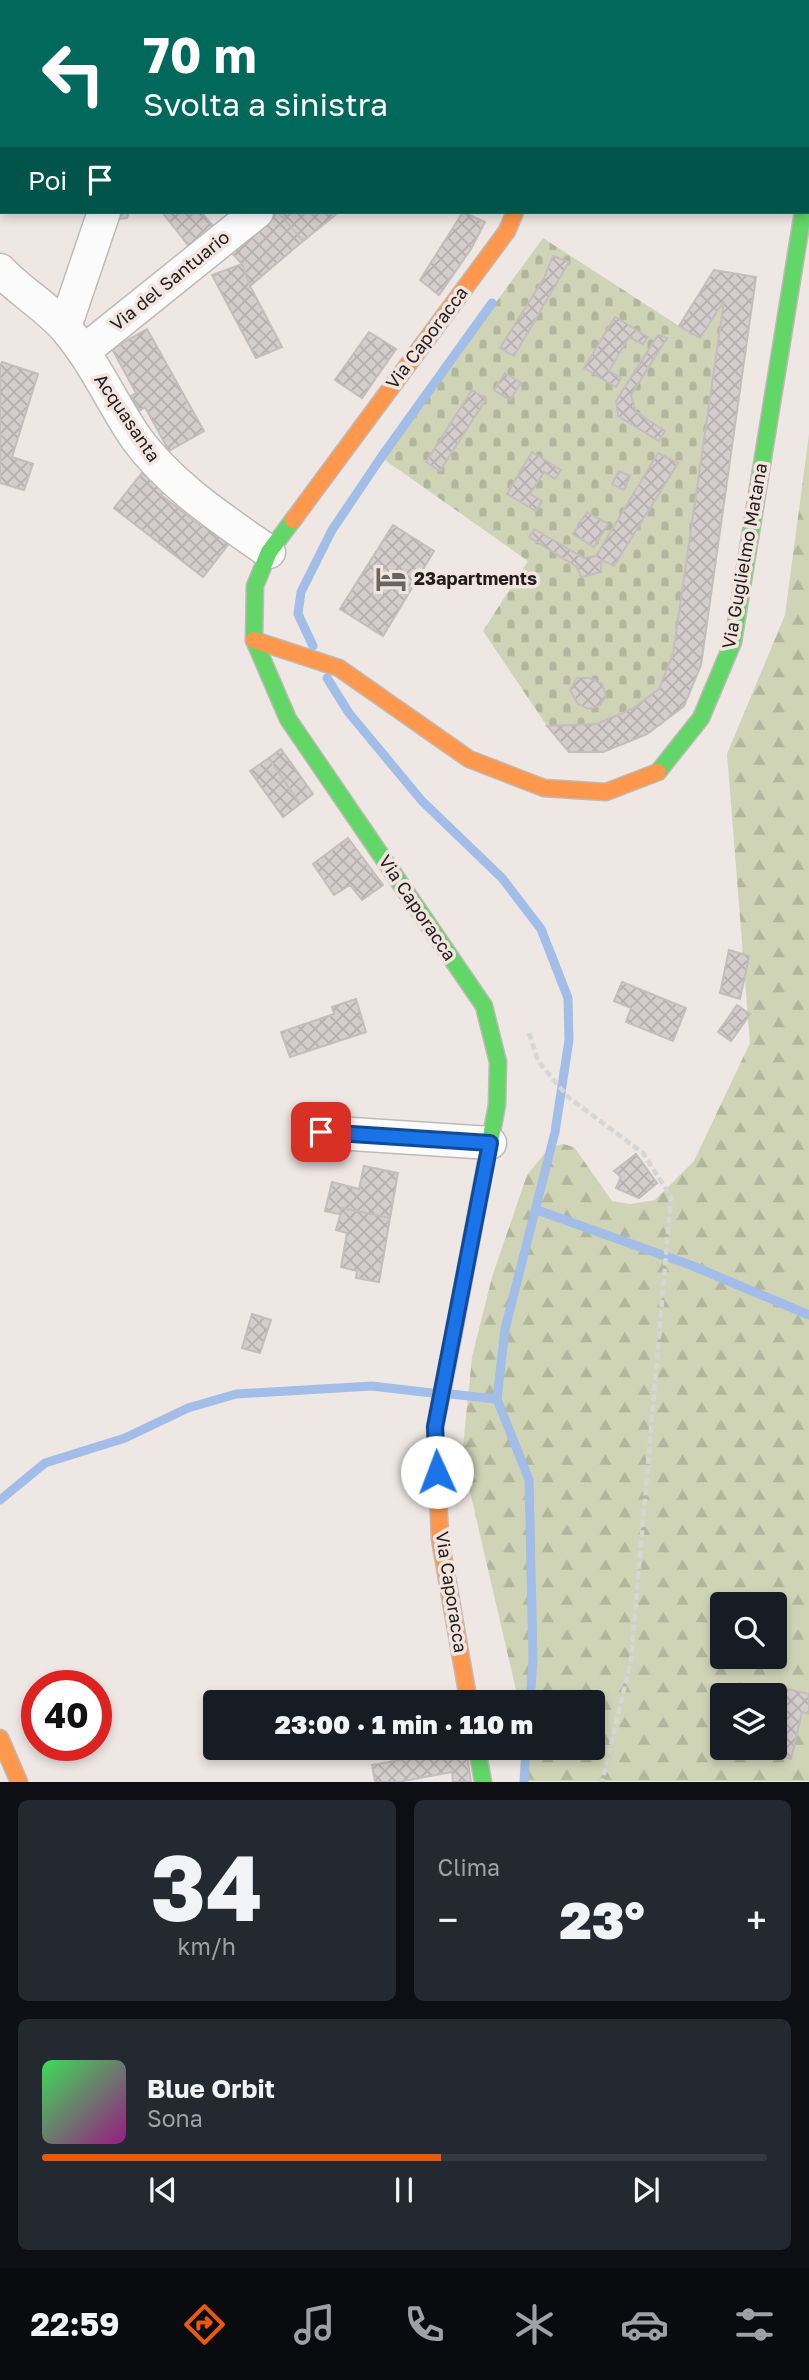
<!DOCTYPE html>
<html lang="it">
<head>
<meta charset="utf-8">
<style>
	:root { --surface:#171b24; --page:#242831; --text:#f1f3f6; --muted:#9ea1a6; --line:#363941; --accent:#ea580c }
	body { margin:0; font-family:"Golos Text",sans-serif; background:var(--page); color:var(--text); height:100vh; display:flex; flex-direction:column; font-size:26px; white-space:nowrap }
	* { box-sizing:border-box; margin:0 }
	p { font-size:23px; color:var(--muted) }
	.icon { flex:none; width:38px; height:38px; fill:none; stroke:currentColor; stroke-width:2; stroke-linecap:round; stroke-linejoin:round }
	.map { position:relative; height:1782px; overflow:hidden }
	.panel { display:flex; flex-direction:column; gap:18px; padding:18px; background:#0d0f14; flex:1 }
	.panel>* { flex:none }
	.banner { position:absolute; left:0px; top:0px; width:810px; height:214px; box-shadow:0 4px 10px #0003; background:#00695c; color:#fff; overflow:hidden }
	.controls { position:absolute; left:710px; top:1592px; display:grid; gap:14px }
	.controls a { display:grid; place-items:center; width:77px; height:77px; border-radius:7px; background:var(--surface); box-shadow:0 4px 10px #0003; font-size:35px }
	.speed { position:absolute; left:21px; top:1670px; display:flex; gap:14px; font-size:35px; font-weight:700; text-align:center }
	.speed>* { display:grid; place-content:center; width:91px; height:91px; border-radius:50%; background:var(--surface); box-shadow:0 4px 10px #0003; line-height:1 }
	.speed .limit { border:10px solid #d22; background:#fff; color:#111 }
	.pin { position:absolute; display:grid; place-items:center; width:60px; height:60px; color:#fff; margin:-30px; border-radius:14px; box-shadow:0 4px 10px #0006 }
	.me { position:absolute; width:77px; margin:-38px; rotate:358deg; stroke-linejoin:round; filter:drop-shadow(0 0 5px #0008) }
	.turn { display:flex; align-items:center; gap:24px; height:147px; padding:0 28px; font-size:32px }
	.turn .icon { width:91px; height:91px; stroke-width:2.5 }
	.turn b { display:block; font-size:49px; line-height:60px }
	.then { display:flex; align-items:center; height:66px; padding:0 28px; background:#0003; gap:14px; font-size:26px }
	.big { font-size:52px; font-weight:800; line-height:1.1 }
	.panel .card { flex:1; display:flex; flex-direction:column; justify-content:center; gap:10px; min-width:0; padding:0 24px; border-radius:10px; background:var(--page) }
	.panel .dial { align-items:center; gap:0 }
	.dial b { font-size:91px; line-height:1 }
	.song { display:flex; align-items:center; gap:21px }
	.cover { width:84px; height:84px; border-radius:10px; background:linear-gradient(135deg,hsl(130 70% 55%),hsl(310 70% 35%)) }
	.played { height:7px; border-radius:4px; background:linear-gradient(90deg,var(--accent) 55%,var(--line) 55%) }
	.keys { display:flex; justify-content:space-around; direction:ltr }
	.heat { display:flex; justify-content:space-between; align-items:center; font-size:38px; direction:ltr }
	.panel .tiles { flex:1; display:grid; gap:18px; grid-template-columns:1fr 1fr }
	.card:last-child { grid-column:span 2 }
	.trip { position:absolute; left:203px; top:1690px; width:402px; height:70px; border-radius:7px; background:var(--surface); box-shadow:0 4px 10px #0003; font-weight:800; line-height:70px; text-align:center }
	.menu { display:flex; height:112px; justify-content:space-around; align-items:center; background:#090b0e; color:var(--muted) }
	.menu .icon { width:49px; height:49px }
	.menu .current { color:var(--accent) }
	.menu b { font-size:32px; color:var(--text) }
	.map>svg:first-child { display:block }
</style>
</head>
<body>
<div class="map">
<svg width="809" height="1782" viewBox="0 0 809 1782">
	<defs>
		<pattern id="forest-firs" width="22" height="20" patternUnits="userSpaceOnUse" patternTransform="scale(1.75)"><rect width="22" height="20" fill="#cfd4b7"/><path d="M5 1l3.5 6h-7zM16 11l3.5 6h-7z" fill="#b1b69d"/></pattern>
		<pattern id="cemetery-stones" width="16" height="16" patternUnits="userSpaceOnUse" patternTransform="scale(1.75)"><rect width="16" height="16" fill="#cfd4b7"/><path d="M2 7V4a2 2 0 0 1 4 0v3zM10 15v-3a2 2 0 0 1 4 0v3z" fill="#b1b69d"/></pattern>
		<pattern id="building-cross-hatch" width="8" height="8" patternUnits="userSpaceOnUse" patternTransform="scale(1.75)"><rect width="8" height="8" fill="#d3cecc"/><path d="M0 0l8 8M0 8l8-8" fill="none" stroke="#b5b0af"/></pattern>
	</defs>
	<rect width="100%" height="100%" fill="#eee7e4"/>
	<path fill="url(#forest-firs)" fill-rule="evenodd" d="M809,434V1781H527L523,1748H593V1703H519L462,1457L472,1357L492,1277L527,1175L549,1148L563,1144L574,1147L612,1201L630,1204L655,1200L694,1161L750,1043L727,754L785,615ZM723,1605H775V1657H723ZM723,1696H775V1748H723Z"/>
	<path fill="url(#cemetery-stones)" d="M543,238L679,326L714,270L756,277L701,665L684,706L647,734L603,752H569L547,726L483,631L528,561L382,458Z"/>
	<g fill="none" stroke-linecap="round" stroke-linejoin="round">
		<path stroke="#a1bde8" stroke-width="9" d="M313,646L298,614L301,592L332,530L382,456L492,303
			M327,678L349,713L422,801L502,878L541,929L568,998L569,1040L555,1132L505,1329L497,1399L529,1480L533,1659L530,1703
			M537,1210L693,1266L809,1315
			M450,1394L497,1399
			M0,1500L45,1463L125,1438L188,1408L236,1394L372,1386L432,1393
			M524,1782L526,1748"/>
	</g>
	<path fill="url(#building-cross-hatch)" stroke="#c3bdbc" stroke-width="2" d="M0,0L8,2H2L0,74Z
		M113,0H155V2H113Z
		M349,0H385L386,2H350Z
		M455,0H505V2H455Z
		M669,0H719L724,2H668Z
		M107,212H129L127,218L106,220Z
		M162,212H201L219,233L195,254Z
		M278,212H339L303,241Z
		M278,212L303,241L250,286L242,264L231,252Z
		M463,212L485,222L471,249L439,295L420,280Z
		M553,256L569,262L514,356L500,348L544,278Z
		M242,264L250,286L282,347L256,358L212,275Z
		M714,270L756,277L701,665L684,706L647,734L603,752H569L547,726L597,724L632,709L659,689L673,654L724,301L700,338L679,326Z
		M615,317L648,337L643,344L629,337L609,371L621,378L616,387L584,368Z
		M147,329L204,431L169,451L145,407L139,411L131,396L136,393L112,349Z
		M369,332L396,349L362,398L335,380Z
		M658,335L667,338L631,395L636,412L665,431L659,441L618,416L616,401Z
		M2,362L38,374L12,457L33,464L24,490L0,483V367Z
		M505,373L521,383L510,400L494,390Z
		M472,390L486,399L440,471L426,462Z
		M532,452L561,470L555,479L544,472L530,494L542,501L536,511L507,494Z
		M658,453L678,463L614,566L601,560V572L581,577L577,567L529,537L534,529L584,558L596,556Z
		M619,471L630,476L624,490L612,484Z
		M142,473L165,491L161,495L202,527L207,523L231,541L203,577L114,508Z
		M587,512L608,524L594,547L573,534Z
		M393,525L434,551L383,636L340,609Z
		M577,678H590L602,684L606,696L600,705L589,709L578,704L570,690Z
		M281,749L313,794L300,804L269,758Z
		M269,758L300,804L283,817L250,771Z
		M348,838L383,885L362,900L350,885L334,895L313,864Z
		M729,950L749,956L740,999L720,993Z
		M622,982L686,1008L673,1041L626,1022L631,1008L614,1001Z
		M356,999L366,1032L290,1057L281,1032L334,1014L332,1007Z
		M737,1005L750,1014L739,1030L726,1021Z
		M726,1021L739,1030L731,1041L718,1032Z
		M636,1154L657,1183L639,1198L616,1188L621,1177L614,1171Z
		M364,1166L398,1173L390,1218L342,1208L339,1214L325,1211L332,1182L359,1189Z
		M342,1208L390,1218L379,1282L356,1278L357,1271L341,1267L347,1233L336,1230Z
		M252,1314L271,1320L260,1353L242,1348Z
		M779,1687L809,1694V1714L802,1712L791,1759L764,1753L765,1748H775V1703Z
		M466,1748L471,1782H453L452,1772L398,1782H375L372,1765Z"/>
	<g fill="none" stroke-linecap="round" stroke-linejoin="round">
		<g stroke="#bfb9b7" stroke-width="35">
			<path id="street" d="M102,0V2
				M808,180L809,177
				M0,270C20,292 48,307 67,330C95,363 112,403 136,438C171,486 221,518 269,552
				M65,327L104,212
				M84,351L257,212
				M321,1132L490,1143"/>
		</g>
		<g stroke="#bfb9b7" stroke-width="19">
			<path id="fast" d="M542,0V2
				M293,520L269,552L255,586L254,640L288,719L484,1006L498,1062L497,1105L453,1336
				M658,772L701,718L733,642L803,212
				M477,1748L483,1782"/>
		</g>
		<g stroke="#bfb9b7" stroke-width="19">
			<path id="slow" d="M293,520L507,231L515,212
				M254,640L339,668L469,759L544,788L606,792L658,772
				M453,1336L435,1427L440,1539L469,1703
				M0,1738L19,1782"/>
		</g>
		<path stroke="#d7d5d5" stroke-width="4.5" stroke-dasharray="7 3.5" stroke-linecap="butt" d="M529,1033L538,1061L568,1097L643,1153L671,1197L631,1660L602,1782"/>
		<use href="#street" stroke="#fcfbfb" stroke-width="32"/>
		<use href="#fast" stroke="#63d668" stroke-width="16"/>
		<use href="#slow" stroke="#ff974d" stroke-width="16"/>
	</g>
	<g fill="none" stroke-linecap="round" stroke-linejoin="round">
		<g stroke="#114b97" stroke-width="18">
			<path id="route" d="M321,1132L490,1143L435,1427L437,1472"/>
		</g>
		<use href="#route" stroke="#1a73e8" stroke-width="12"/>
	</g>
	<defs>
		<g id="hotel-bare" transform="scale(2.415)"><path d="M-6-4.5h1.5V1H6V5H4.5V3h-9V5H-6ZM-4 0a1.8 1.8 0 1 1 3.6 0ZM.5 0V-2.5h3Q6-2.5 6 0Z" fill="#696462" stroke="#f2e5e0" stroke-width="2.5" paint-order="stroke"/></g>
	</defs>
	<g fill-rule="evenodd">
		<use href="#hotel-bare" x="391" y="579"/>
	</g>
	<g text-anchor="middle" stroke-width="7" stroke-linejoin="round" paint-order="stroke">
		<g font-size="18" fill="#221d1c" stroke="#f2e5e0">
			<text transform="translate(170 281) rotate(-39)" y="6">Via del Santuario</text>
			<text transform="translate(427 338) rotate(-53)" y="6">Via Caporacca</text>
			<text transform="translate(127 418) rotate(56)" y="6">Acquasanta</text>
			<text transform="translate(745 556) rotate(-80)" y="6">Via Guglielmo Matana</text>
			<text transform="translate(417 908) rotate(56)" y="6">Via Caporacca</text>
			<text transform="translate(451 1592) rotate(81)" y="6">Via Caporacca</text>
		</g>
		<g font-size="18" font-weight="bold" fill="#221d1c" stroke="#f2e5e0" text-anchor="start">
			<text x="414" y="585">23apartments</text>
		</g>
	</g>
</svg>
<div class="controls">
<a><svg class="icon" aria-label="search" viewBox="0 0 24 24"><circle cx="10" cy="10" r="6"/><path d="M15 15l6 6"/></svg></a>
<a><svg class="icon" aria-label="layers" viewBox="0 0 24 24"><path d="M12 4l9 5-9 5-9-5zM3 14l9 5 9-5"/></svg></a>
</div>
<div class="speed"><div class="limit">40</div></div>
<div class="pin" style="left:321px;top:1132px;background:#d93025"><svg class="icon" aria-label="arrive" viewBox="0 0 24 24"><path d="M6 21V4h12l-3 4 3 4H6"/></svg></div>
<svg class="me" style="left:437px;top:1472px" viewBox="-20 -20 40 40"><circle r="19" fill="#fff"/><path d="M0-13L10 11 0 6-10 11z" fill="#1a73e8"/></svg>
<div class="trip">23:00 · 1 min · 110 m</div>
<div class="banner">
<div class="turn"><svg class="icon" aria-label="left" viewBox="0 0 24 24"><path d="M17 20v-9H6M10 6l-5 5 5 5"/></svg><div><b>70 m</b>Svolta a sinistra</div></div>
<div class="then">Poi<svg class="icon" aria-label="arrive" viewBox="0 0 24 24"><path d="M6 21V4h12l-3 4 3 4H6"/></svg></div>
</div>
</div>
<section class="panel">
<div class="tiles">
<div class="card dial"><b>34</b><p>km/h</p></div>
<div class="card"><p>Clima</p>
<div class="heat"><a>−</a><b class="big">23°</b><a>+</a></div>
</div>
<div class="card">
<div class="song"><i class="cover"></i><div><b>Blue Orbit</b><p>Sona</p></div></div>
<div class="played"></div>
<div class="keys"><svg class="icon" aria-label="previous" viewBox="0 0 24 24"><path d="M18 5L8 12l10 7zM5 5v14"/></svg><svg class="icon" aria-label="pause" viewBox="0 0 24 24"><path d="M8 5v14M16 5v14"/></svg><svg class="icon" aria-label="next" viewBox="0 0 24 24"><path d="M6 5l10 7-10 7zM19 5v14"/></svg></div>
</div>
</div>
</section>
<nav class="menu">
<b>22:59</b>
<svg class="icon current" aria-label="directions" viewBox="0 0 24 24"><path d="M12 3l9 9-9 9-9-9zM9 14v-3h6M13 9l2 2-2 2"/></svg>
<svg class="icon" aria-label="music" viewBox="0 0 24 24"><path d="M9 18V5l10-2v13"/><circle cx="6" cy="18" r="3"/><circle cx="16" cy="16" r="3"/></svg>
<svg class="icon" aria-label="phone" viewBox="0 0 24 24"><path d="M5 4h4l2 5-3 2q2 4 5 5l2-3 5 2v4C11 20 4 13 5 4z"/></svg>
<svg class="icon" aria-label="climate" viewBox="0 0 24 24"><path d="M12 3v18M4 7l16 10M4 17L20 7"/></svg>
<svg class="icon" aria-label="car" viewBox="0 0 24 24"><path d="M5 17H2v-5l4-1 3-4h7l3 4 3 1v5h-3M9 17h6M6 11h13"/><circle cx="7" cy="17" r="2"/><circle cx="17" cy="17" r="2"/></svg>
<svg class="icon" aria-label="filters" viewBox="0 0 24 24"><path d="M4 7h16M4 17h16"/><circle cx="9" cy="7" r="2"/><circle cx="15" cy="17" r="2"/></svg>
</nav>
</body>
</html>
